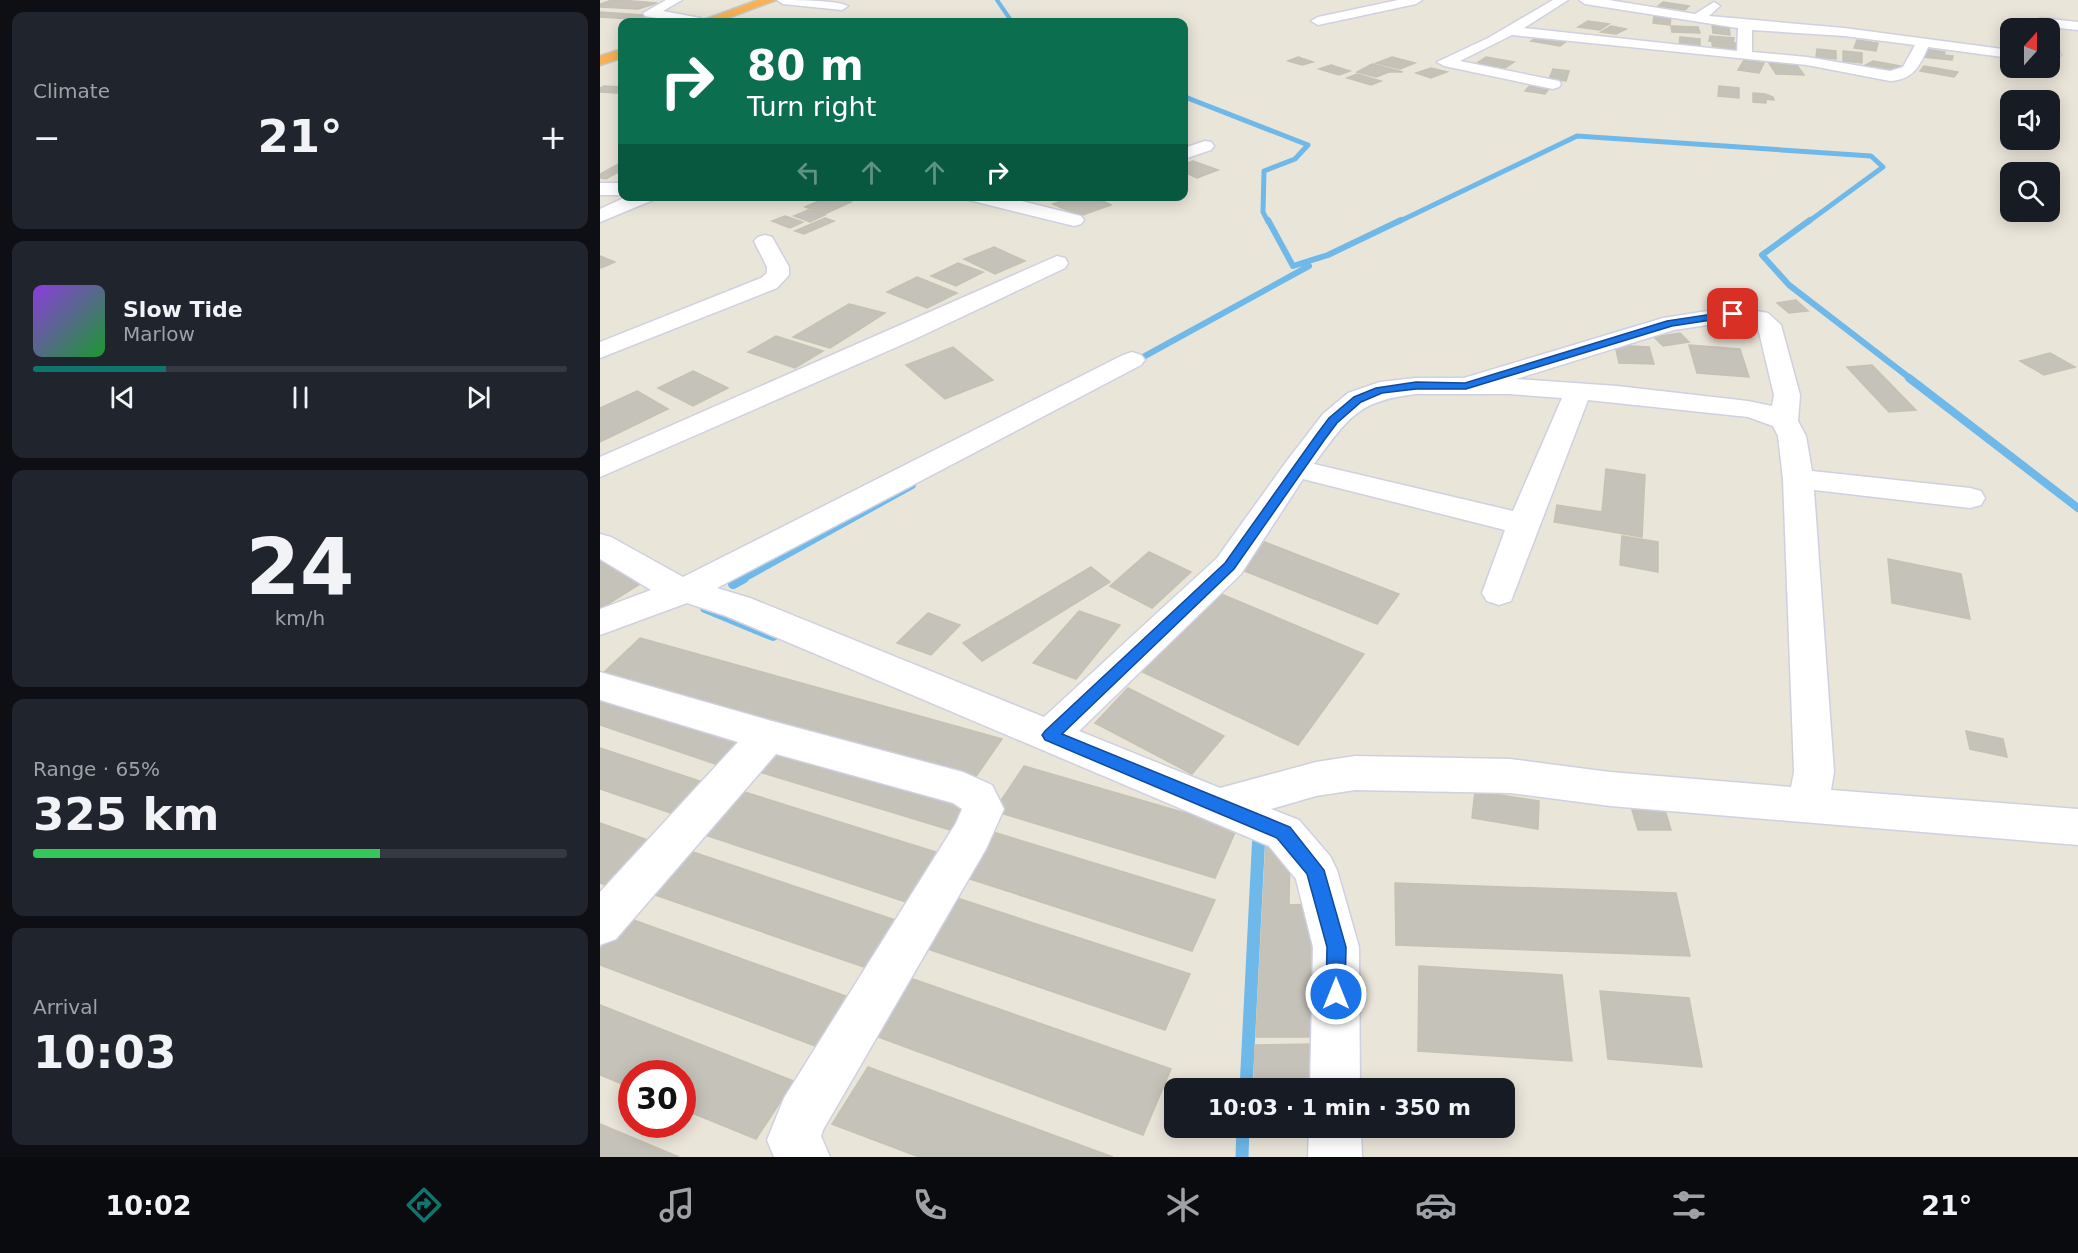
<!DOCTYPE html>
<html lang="en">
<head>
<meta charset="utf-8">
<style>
	:root { --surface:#171b24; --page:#20242c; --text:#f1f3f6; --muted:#9ea1a6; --line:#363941; --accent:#0f766e }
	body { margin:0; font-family:"DejaVu Sans",sans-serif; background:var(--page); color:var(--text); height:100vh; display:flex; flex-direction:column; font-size:22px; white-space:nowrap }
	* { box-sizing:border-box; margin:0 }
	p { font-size:20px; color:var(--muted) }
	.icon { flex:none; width:33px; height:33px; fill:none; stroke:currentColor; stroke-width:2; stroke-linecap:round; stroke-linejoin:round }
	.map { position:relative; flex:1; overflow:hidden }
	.sheet { display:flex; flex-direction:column; gap:12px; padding:12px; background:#0d0f14; width:600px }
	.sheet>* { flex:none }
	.guide { position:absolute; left:18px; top:18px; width:570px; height:183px; border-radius:12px; box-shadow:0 3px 15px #0003; background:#0b6e4f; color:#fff; overflow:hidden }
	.needle { width:39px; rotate:21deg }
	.tools { position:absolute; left:1400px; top:18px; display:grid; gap:12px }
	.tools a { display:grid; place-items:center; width:60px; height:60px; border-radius:12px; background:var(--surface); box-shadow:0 3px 15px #0003; font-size:30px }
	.speed { position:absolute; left:18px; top:1060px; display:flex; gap:12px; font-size:30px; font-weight:700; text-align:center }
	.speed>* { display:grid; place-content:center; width:78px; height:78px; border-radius:50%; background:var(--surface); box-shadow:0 3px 15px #0003; line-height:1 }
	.speed .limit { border:9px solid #d22; background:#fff; color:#111 }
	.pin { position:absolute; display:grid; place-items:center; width:51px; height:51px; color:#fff; margin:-26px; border-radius:12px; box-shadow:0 3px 9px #0006 }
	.me { position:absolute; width:66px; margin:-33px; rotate:0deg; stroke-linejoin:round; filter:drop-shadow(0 0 4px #0008) }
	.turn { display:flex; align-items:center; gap:21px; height:126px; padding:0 30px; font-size:27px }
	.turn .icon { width:78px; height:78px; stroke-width:2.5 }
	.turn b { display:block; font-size:42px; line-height:51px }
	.lanes { display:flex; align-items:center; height:57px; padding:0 30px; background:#0003; justify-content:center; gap:30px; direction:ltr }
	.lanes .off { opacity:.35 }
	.big { font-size:45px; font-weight:700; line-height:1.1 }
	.sheet .card { flex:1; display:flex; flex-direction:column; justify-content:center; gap:9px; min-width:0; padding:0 21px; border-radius:12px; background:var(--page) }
	.sheet .dial { align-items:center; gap:0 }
	.dial b { font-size:78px; line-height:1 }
	.song { display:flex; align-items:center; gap:18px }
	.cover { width:72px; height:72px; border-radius:9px; background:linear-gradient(135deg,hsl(270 70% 55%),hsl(130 70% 35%)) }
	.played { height:6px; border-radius:3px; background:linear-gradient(90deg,var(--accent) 25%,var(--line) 25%) }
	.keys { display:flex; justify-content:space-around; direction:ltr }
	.heat { display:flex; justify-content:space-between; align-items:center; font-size:33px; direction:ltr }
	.charge { height:9px; border-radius:4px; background:linear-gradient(90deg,#34c759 65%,var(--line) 0) }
	.trip { position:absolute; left:564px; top:1078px; width:351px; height:60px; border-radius:12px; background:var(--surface); box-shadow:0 3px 15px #0003; font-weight:700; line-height:60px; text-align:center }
	.tab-bar { display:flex; height:96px; justify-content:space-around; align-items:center; background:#090b0e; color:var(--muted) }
	.tab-bar .icon { width:42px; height:42px }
	.tab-bar .on { color:var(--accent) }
	.tab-bar b { font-size:27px; color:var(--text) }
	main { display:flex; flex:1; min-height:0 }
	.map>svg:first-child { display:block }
</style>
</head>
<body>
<main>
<section class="sheet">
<div class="card"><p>Climate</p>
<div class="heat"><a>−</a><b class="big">21°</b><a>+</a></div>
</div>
<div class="card">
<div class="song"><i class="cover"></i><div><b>Slow Tide</b><p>Marlow</p></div></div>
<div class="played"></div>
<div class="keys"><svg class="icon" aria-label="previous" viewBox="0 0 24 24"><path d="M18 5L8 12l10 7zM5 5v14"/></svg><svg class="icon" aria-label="pause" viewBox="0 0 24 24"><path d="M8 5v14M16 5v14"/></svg><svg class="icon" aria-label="next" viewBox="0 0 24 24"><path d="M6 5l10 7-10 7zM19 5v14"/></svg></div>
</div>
<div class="card dial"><b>24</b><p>km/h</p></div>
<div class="card"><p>Range · 65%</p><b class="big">325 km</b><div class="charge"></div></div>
<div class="card"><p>Arrival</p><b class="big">10:03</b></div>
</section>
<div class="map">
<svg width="1478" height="1157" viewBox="0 0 1478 1157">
	<rect width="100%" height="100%" fill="#eae5d9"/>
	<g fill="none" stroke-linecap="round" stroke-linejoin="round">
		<path stroke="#6eb9ea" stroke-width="4" d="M397,0L412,22
			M584,96L589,98"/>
		<path stroke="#6eb9ea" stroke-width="5" d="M585,97L708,145L695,159L664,171L663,212L668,222
			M798,222L977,136L1271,156L1283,167L1208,222"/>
		<path stroke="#6eb9ea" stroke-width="6" d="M668,220L693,266L728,255L801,220
			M1210,220L1162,255L1189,285L1311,379
			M534,362L709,266"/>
		<path stroke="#6eb9ea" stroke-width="8" d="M1309,378L1478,508
			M142,579L312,485"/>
		<path stroke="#6eb9ea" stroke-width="10" d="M133,584L144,578
			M105,608L173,636"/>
		<path stroke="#6eb9ea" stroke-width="13" d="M646,1089L659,833
			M642,1157L643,1128"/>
	</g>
	<path fill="#c5c2b9" stroke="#c5c1b3" stroke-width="1.5" d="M12,0H20L57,3L38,9L0,7V4Z
		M1063,2L1089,6L1085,10L1058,6Z
		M0,12L58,16L47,20L0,17Z
		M1054,16L1071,17L1070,25L1053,23Z
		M988,21L1009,24L1000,30L978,27Z
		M1112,25L1129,26L1130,35L1113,33Z
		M1011,26L1026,29L1016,34L1001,32Z
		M1071,26L1098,27L1100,33L1072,32Z
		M939,36L967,41L960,46L931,41Z
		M1110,36L1134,38L1133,43L1109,41Z
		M1080,37L1100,39V49L1079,47Z
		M1257,40L1278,43L1276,51L1254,48Z
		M1112,42L1136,43L1138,53L1113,52Z
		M1217,49L1236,51V59L1216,57Z
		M1325,49L1345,52L1344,55L1353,56L1352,60L1323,57Z
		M1243,51L1262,53V63L1243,61Z
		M698,57L713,62L702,65L688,61Z
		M792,57L815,63L800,69L776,63Z
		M886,57L914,62L905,68L877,63Z
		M1144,60L1164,63L1159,73L1138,70Z
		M1273,61L1300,66L1289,73L1262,67Z
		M1169,63L1196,64L1204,75L1176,74Z
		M772,64L803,72H789L776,77L757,72Z
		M731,65L750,71L739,75L719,69Z
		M1324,66L1358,72L1354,77L1320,71Z
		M831,68L847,72L831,78L816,73Z
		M953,69L969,71L966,81L949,79Z
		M757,74L781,81L771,85L747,78Z
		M932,83L952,85L945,94L925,91Z
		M4,86L22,87V90L17,93L0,92V88Z
		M1119,86L1139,88V98L1118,96Z
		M1153,93L1165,94L1173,97L1174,100L1166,99V103L1153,102Z
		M593,161L618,170L597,178L584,172V164Z
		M20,163L22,170L6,179L0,178V174Z
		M230,196L251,202L225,214L205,207Z
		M405,196H441L420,204Z
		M473,196H493L511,205L480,216L453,204Z
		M208,210L225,215L210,222L194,216Z
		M185,216L203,222L190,228L172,221Z
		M225,218L234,221L204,234L195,231Z
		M394,247L425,261L395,274L364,259Z
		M0,256L15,262L1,268Z
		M358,263L383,272L356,286L331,276Z
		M317,277L357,293L327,308L287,292Z
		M1196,300L1208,311L1189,313L1177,303Z
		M249,304L285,313L257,331L220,321Z
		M220,321L257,331L230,348L193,337Z
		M1080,333L1089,342L1063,346L1054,337Z
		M176,336L223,351L195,368L148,352Z
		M1015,345L1049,347L1054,364L1019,363Z
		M1089,345L1140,349L1149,377L1097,373Z
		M353,347L393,380L345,399L306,365Z
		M1450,353L1475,367L1444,375L1420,361Z
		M1272,365L1316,410L1289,412L1247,367Z
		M93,371L128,388L93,406L58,388Z
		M37,391L68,409L0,442V408Z
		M1006,469L1045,475L1042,537L954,522L957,505L1002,512Z
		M1022,536L1058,542V572L1020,565Z
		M657,539L799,594L777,624L632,566Z
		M0,550L48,579L0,609Z
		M549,552L591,572L552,608L510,586Z
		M1288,559L1361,574L1370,619L1292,603Z
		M491,567L510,582L382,661L363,643Z
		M607,588L764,654L698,745L532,667Z
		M479,611L520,625L476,679L433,663Z
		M328,613L360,625L331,655L297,643Z
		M40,638L402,739L370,785L0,676Z
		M528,688L624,736L592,774L495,723Z
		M0,691L150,740L124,767L0,725Z
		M1366,731L1403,739L1407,757L1370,749Z
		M180,745L377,803L357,832L156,771Z
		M0,748L109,784L79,816L0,789Z
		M424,766L637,828L615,878L394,811Z
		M135,789L345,855L312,904L96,832Z
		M875,791L939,801L938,829L872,818Z
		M1032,810H1065L1071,830H1038Z
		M0,823L62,845L19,890L0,883Z
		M393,832L615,900L592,951L364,877Z
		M666,844H690L689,905L715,904L713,1037H656Z
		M84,849L298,921L267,968L46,892Z
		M795,883L1076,893L1090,956L796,945Z
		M354,897L590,974L565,1030L322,947Z
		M28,918L251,998L218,1047L0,965V949Z
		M819,966L962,975L972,1061L818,1051Z
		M313,979L571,1069L543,1135L276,1036Z
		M1000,991L1089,998L1102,1067L1008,1059Z
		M0,1005L194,1081L156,1139L82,1109V1074H32V1088L0,1075Z
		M715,1044V1089H654L655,1045Z
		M268,1067L513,1157H319L232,1124Z
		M0,1124L79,1157H0Z"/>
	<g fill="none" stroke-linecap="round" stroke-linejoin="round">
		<g stroke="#cfd0e1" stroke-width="3">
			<path id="minor" d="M66,0H82L63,11L100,18L107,22H81L45,16L43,13Z
				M177,0C193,0 237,0 248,6L242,10L183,4Z
				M798,0H822L816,4L718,25L711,21L718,17Z
				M953,0H968L924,28L1137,51L1138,28L985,4L979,0H1009L1095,14L1114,2L1120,6L1109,16L1244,28L1410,50V58L1328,47C1320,66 1313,80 1290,81L1207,65L912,35L860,61L959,81L961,84L959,87L953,89L844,66L837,62L888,38ZM1152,30L1244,36L1315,45L1303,67L1290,71L1207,57L1152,52Z
				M1440,18L1478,22V30L1448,27L1435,28L1433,22Z
				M1449,41L1454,42L1461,55L1449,61Z
				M605,141L611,142L614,146L611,150L584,159V148Z
				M0,183H22V195H0Z
				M28,196H55L53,200L0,222V209Z
				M367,196H402L481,216L484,220L481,224L474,226L369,200Z
				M165,235L172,237L189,267V275L177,288L0,358V342L161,278L167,273V267L154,241L158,237Z
				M457,256L465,258L468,263L465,268L315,339L0,477V457Z
				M1133,307L1168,313L1181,325L1200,395L1198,421L1206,436L1212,471L1370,488L1381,491L1385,498L1381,505L1370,508L1214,490L1234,772L1231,790L1478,809V845L1010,806L910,793L755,790L716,796L671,809L699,820L730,856L737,870L759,947L760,1089H710L713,947L696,879L669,846L126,616L87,603L0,635V609L51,590L0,559V534L11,537L83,577L523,355L532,352L541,355L545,360L541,365L117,588L150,598L444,717L617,558L686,462L723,414L748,393L780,382L816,378H864L1063,318ZM1133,321L1153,324L1158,328L1174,395L1172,406L1148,401L1017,386L916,379L1074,330ZM816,394H908L962,398L913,511L714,464C749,418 756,401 816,394ZM988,400L1148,417L1173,426L1178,436L1183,479L1194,772L1191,787L1010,772L910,759L755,756L716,762L620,788L479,731L641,574L703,479L905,530L882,593L887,601L899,605L911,601Z
				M0,672L168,720L363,772L392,785L404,809L386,849L223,1130L221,1136L230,1157H174L167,1140L184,1098L356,823L362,809L353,803L176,754L16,939L0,945V892L138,742L0,700Z
				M709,1128H761L762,1157H708Z"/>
		</g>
		<g stroke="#c7c7c7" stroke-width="3">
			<path id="highway" d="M158,0H176L117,22H98Z
				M22,49V58L0,65V56Z"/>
		</g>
		<use href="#minor" fill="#fff" fill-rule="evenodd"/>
		<use href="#highway" fill="#f9b155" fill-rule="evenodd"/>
	</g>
	<path fill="#1a73e8" stroke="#114b97" stroke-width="1.5" d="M1133,311L1137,312V316L1072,326L866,389H816L782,393L761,402L737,423L725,439L634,569L462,734L690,827L724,870L746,947L745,994L743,1001L736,1004L729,1001L726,994L727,947L707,874L677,838L445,740L442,735L445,731L625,563L717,434L729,418L754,397L776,388L816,382L865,383L1067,321Z"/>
</svg>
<div class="tools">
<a><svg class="needle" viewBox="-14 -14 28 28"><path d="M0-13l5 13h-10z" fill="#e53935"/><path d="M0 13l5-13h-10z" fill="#9ea1a6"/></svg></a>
<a><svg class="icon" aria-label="sound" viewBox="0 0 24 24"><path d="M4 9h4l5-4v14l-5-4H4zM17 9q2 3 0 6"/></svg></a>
<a><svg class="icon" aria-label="search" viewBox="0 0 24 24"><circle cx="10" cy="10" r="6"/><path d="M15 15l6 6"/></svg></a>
</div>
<div class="speed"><div class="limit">30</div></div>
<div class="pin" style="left:1133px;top:314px;background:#d93025"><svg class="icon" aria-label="arrive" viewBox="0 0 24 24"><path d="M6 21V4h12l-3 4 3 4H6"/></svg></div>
<svg class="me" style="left:736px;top:994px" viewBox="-20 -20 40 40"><circle r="17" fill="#1a73e8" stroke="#fff" stroke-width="3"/><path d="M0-11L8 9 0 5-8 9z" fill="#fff"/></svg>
<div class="trip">10:03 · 1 min · 350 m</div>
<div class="guide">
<div class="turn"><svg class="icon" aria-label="right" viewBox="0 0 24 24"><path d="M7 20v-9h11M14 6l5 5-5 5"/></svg><div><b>80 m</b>Turn right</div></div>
<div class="lanes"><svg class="icon off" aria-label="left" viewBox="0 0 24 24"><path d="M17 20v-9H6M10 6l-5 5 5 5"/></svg><svg class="icon off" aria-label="ahead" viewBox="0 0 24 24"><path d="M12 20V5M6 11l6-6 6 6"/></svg><svg class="icon off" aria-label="ahead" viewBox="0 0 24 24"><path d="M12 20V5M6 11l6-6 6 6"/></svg><svg class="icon" aria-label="right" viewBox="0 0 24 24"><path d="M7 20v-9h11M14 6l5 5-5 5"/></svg></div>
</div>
</div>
</main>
<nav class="tab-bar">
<b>10:02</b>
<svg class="icon on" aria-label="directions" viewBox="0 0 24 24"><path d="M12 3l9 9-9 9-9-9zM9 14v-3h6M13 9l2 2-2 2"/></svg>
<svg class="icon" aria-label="music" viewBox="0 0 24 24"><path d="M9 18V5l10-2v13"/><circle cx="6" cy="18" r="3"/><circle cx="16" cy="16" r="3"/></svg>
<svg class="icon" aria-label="phone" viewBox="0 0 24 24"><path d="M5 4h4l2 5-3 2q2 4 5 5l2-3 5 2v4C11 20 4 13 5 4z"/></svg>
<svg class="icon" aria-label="climate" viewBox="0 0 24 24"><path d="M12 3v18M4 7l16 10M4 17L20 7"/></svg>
<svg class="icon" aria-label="car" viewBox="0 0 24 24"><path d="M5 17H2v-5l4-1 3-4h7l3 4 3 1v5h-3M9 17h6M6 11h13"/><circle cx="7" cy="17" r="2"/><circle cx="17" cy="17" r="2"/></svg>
<svg class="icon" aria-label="filters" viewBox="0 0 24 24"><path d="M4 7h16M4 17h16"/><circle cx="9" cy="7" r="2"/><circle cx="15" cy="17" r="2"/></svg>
<b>21°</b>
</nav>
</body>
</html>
